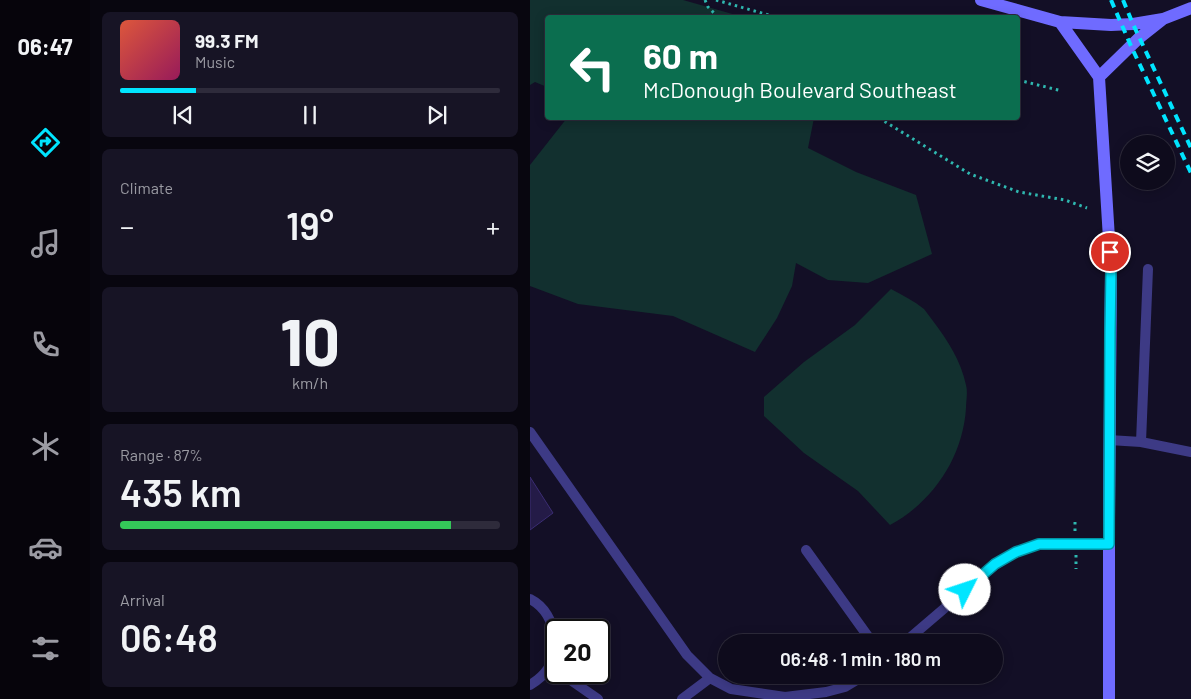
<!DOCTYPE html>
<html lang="en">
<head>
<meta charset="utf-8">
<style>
	:root { --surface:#0e0b1c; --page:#171425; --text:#f1f3f6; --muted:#9b9ba3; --line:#2e2b3b; --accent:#00e5ff }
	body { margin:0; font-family:Barlow,sans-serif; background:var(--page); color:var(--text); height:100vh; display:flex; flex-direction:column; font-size:19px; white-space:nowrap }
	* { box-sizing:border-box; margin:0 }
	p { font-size:16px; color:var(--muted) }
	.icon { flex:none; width:28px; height:28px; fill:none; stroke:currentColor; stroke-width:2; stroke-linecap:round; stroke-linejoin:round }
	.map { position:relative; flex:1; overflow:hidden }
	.sheet { display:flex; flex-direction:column; gap:12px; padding:12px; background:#08060f; width:440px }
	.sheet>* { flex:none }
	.banner { position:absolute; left:15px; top:15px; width:475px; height:105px; border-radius:5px; box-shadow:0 2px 12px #0003,0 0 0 1px var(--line); background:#0b6e4f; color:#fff; overflow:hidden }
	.fabs { position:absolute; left:590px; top:135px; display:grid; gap:10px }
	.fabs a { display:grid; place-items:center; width:55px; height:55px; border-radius:50%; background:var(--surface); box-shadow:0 2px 12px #0003,0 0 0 1px var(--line); font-size:25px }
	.speed { position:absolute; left:15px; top:619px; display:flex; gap:10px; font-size:25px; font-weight:700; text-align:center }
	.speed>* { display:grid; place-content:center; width:65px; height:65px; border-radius:50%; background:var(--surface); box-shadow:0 2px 12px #0003,0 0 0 1px var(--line); line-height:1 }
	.speed .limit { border:2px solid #111; border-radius:8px; background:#fff; color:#111 }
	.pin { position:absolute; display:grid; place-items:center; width:42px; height:42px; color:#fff; margin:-21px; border:2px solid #fff; border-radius:50%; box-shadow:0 1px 5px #0007 }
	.me { position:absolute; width:55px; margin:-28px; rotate:49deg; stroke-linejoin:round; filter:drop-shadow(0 0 4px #0008) }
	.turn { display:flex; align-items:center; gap:18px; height:105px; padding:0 15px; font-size:22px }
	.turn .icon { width:65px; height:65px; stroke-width:2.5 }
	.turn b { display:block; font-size:35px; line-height:42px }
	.big { font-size:38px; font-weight:600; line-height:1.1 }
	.sheet .widget { flex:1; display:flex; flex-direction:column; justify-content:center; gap:8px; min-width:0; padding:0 18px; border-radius:8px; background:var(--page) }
	.sheet .dial { align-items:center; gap:0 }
	.dial b { font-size:65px; line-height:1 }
	.song { display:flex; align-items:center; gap:15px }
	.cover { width:60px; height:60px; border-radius:8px; background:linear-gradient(135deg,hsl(10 70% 55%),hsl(330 70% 35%)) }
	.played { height:5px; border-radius:2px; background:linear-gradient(90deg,var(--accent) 20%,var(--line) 20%) }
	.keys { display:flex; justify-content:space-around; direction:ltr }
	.heat { display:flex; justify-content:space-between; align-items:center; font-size:28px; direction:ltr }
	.charge { height:8px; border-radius:4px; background:linear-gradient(90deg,#34c759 87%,var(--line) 0) }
	.trip { position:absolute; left:188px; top:634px; width:285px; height:50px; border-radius:25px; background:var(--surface); box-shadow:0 2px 12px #0003,0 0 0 1px var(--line); font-weight:600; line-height:50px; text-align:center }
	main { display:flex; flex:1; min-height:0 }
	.tabs { display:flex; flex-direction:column; width:90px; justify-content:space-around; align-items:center; background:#06040b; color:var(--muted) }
	.tabs .icon { width:35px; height:35px }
	.tabs .selected { color:var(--accent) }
	.tabs b { font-size:22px; color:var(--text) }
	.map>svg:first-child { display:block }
</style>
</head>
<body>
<main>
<nav class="tabs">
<b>06:47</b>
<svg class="icon selected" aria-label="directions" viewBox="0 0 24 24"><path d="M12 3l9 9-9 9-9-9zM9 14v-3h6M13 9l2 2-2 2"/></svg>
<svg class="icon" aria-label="music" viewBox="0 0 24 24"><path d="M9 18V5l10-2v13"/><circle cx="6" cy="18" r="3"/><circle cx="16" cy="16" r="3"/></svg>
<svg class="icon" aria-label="phone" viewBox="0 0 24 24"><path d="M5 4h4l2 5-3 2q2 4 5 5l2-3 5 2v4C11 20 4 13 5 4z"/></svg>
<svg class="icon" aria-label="climate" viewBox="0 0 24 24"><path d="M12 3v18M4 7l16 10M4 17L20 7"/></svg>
<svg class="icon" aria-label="car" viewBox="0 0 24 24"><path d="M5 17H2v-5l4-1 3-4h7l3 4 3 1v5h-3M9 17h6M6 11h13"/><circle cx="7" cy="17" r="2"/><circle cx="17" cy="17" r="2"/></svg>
<svg class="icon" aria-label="filters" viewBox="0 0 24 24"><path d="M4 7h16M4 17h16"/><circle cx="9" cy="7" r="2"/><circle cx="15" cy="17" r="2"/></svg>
</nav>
<section class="sheet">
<div class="widget">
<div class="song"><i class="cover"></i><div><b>99.3 FM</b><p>Music</p></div></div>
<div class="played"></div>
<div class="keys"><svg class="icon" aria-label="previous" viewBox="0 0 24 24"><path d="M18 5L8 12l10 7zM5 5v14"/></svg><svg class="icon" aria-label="pause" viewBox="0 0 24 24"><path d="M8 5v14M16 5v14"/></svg><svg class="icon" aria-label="next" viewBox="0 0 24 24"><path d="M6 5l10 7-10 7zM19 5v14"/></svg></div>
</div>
<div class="widget"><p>Climate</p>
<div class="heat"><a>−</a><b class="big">19°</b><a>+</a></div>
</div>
<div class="widget dial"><b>10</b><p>km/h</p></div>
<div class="widget"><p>Range · 87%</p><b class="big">435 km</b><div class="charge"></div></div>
<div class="widget"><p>Arrival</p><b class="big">06:48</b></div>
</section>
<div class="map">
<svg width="661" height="699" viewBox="0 0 661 699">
	<rect width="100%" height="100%" fill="#130f26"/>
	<path fill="#12302f" d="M0,0H153L213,17L18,18L17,87L5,82L0,85Z
		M37,118H284L278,148L326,172L386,195L402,254L338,283L298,280L266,263L262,286L247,318L225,352L143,316L48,304L0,286V165Z
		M361,289C372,295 384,301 394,309C397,313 400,317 403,321C418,341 431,361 436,385C438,392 436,401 436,408C433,457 403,502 360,525L328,491L274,453L234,416V397L274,362L325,325Z"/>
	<path fill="#241b47" stroke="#3b2d73" d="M0,477L23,513L0,530Z"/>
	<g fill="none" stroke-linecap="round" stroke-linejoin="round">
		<path stroke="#2fb8b0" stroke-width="3" stroke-dasharray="2.5 4" stroke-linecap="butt" d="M175,0L178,7L189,18
			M186,0L249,18
			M488,80L532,91
			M349,118L440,174L489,192L535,200L557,208
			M545,522V532
			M546,555V569"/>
		<path stroke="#3d3a85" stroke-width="10" d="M0,432L157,655L180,678L201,689L255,697L296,692L315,687L335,675
			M579,440L611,442L661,452
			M611,442L618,269
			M276,550L342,642
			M0,599C16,607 21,621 26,637
			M375,642L465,565L486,552L509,544H579
			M29,672L68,699
			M0,685C15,676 23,665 26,647
			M152,699L180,678"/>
		<path stroke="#6f6bff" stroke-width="12" d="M451,0L530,22L581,25L603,24L633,19
			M530,22L569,77
			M569,77L581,271L579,519V699
			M569,77L609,38L633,19L661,8"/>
		<path stroke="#00e5ff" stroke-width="4" stroke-dasharray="8 6" stroke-linecap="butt" d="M581,0L601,46L661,173
			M593,0L603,24L661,148"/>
	</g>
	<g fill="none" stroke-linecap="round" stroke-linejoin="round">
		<g stroke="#0095a6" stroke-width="12">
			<path id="route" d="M435,590L465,564L486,552L509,544H579L580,332L581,271L580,252"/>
		</g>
		<use href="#route" stroke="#00e5ff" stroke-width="9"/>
	</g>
</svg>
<div class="fabs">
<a><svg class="icon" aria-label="layers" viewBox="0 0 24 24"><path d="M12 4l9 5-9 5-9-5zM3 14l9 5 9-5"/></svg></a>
</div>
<div class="speed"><div class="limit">20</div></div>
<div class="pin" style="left:580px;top:252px;background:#d93025"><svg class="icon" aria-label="arrive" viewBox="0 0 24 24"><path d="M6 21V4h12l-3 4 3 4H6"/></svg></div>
<svg class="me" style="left:435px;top:590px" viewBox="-20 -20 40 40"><circle r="19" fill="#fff"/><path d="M0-13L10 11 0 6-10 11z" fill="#00e5ff"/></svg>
<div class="trip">06:48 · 1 min · 180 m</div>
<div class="banner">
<div class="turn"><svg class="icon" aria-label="left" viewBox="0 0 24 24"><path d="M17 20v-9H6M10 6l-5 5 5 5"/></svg><div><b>60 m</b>McDonough Boulevard Southeast</div></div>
</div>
</div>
</main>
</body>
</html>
